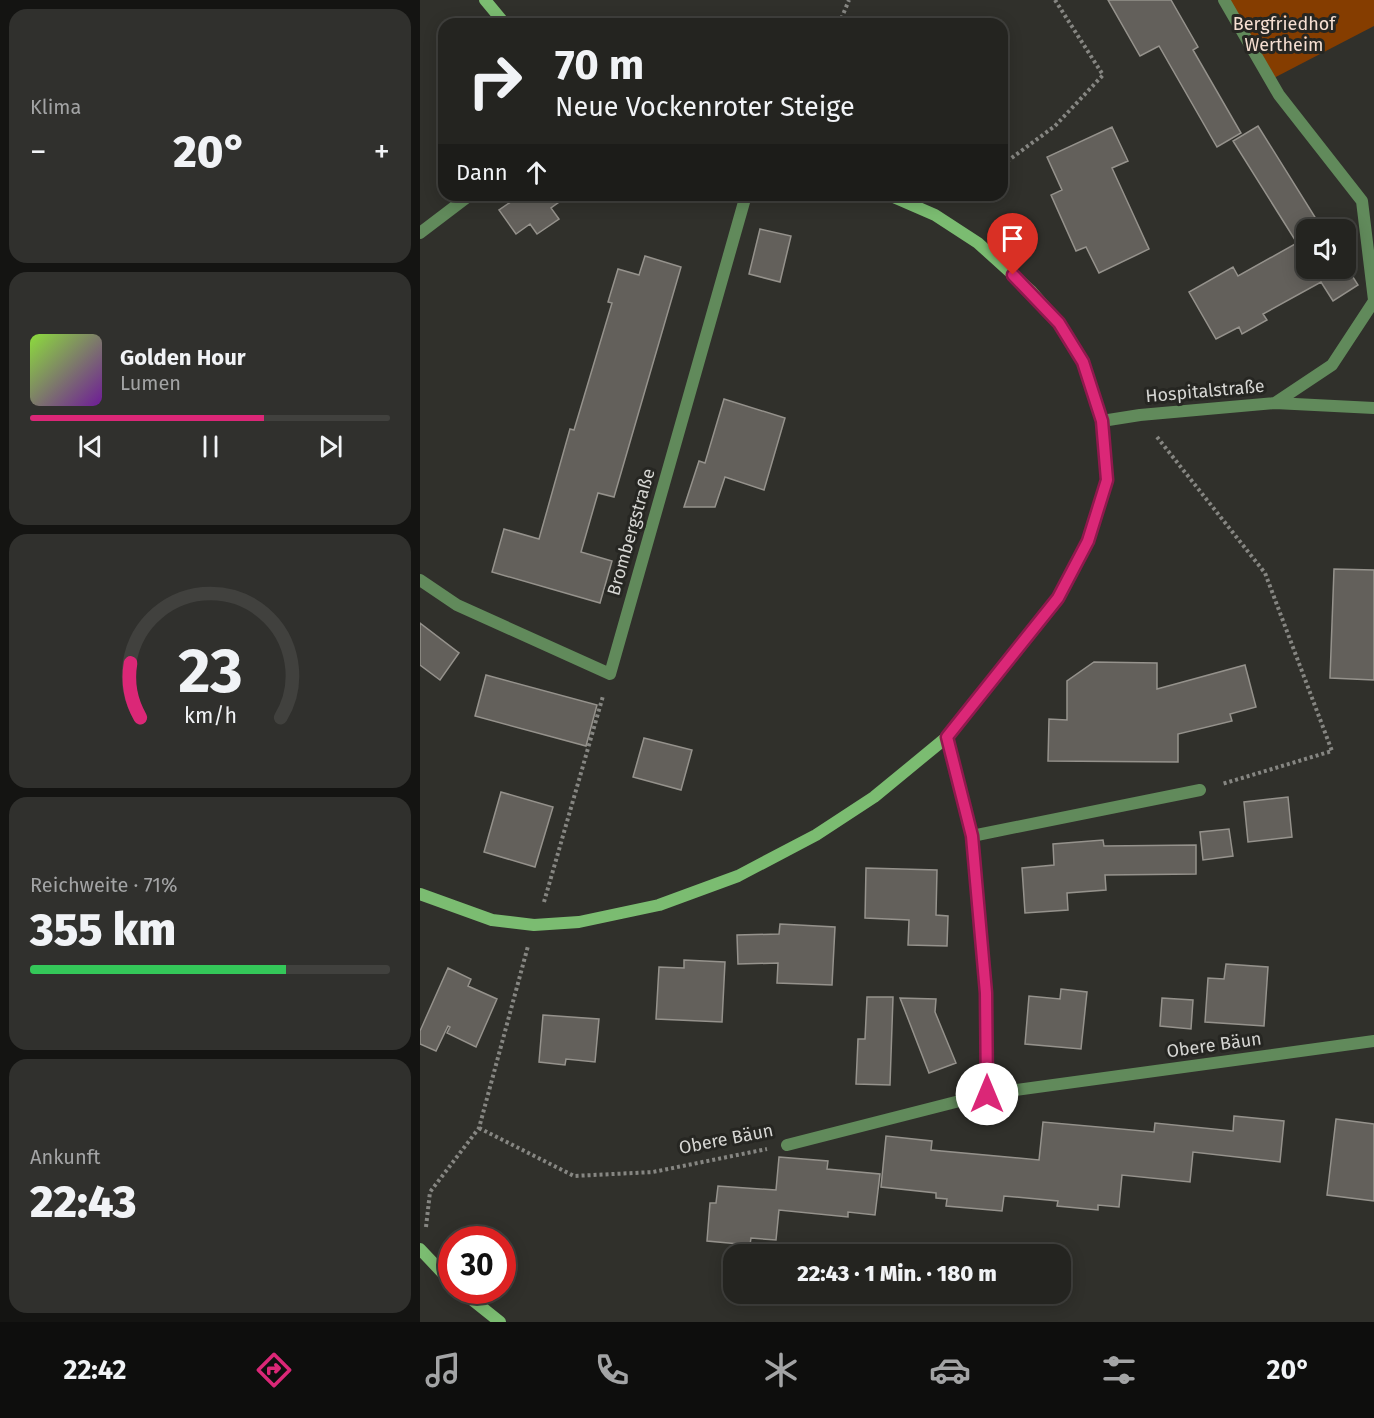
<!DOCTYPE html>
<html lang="de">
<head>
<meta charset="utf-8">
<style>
	:root { --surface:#242420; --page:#30302d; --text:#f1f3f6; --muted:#a3a4a5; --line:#41413e; --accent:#db2777 }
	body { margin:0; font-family:"Fira Sans",sans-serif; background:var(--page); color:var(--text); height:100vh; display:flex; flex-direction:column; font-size:22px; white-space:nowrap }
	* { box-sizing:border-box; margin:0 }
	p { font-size:20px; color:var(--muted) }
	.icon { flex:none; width:33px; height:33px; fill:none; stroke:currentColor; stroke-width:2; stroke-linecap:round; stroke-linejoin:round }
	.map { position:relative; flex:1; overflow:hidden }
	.drawer { display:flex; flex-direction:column; gap:9px; padding:9px; background:#141412; width:420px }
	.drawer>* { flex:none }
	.guide { position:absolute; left:18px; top:18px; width:570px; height:183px; border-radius:18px; box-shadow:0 3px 15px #0003,0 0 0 2px var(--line); background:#242420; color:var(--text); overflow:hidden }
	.tools { position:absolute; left:876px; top:219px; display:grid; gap:12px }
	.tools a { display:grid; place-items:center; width:60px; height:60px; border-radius:12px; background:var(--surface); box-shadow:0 3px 15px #0003,0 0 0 2px var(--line); font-size:30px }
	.speed { position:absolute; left:18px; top:1226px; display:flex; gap:12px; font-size:30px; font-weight:700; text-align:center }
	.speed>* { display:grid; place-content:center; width:78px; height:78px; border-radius:50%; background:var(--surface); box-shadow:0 3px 15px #0003,0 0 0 2px var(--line); line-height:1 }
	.speed .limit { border:9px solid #d22; background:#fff; color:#111 }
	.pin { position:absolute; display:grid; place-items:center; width:51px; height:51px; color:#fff; margin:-62px -26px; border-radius:50% 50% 50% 0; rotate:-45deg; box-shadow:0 0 6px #0007 }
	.pin .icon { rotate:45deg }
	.me { position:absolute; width:66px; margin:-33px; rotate:0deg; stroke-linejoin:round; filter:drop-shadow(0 0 4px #0008) }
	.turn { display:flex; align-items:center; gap:21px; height:126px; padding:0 18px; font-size:27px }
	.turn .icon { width:78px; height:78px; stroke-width:2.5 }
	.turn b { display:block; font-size:42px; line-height:51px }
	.then { display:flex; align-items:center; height:57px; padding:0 18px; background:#0003; gap:12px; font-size:22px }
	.big { font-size:45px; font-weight:800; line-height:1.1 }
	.drawer .tile { flex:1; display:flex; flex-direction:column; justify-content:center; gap:9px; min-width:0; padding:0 21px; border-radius:18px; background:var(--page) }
	.drawer .dial { align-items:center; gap:0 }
	.dial svg { height:156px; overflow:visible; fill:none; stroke:var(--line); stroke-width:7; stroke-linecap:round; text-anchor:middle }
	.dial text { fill:var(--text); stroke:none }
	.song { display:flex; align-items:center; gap:18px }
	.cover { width:72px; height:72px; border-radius:9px; background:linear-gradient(135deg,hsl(90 70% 55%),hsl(280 70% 35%)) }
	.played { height:6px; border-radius:3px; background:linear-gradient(90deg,var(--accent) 65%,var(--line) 65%) }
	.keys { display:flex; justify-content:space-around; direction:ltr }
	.heat { display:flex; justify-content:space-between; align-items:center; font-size:33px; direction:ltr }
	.charge { height:9px; border-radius:4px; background:linear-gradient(90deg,#34c759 71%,var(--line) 0) }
	.trip { position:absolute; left:303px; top:1244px; width:348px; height:60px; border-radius:18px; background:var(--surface); box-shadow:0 3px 15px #0003,0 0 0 2px var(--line); font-weight:800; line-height:60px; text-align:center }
	.tab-bar { display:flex; height:96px; justify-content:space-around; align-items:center; background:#0e0e0d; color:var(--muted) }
	.tab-bar .icon { width:42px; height:42px }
	.tab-bar .selected { color:var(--accent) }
	.tab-bar b { font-size:27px; color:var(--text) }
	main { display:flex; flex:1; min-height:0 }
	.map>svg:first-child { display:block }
</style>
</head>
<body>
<main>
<section class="drawer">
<div class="tile"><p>Klima</p>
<div class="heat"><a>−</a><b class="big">20°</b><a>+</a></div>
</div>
<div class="tile">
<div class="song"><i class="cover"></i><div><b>Golden Hour</b><p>Lumen</p></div></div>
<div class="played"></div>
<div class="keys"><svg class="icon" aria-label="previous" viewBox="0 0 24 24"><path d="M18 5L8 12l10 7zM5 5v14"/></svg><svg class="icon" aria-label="pause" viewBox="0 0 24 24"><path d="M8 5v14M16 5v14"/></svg><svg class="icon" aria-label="next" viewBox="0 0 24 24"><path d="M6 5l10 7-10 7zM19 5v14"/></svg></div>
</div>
<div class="tile dial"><svg viewBox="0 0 100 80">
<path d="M14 69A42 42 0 1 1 86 69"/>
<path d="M14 69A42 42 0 0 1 9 41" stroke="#db2777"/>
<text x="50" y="56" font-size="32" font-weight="700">23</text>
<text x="50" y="72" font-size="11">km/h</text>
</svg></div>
<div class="tile"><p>Reichweite · 71%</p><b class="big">355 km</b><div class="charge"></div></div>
<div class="tile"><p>Ankunft</p><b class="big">22:43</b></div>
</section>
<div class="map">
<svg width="954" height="1322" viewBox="0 0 954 1322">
	<rect width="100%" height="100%" fill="#30302b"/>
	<path fill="#853d00" d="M804,0H954V26L850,80Z"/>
	<path fill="#63605b" stroke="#95928c" stroke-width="1.5" d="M688,0H751L778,47L773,50L821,133L797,147L739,46L720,56Z
		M838,126L903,230H886V268H926V266L938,285L913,301L901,282L843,314L847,320L822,334L819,327L796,339L769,292L813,267L818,276L877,243L813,141Z
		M692,127L708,161L692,168L729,249L679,273L666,247L656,251L631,195L642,190L627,157Z
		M88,195H149L131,208L139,219L117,234L110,224L96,234L79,210L92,201Z
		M340,229L371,236L360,282L329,274Z
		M225,256L261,267L194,497L178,493L161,552L192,561L180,603L72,572L84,529L119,539L150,429L154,430L192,303L188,302L198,269L219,275Z
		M304,399L365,418L344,490L305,477L295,507H264L279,461L285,463Z
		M914,569L954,570V680L910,678Z
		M0,623L39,653L20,680L0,665Z
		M674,662L737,663V689L825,665L836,707L810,714L812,721L758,734V762L628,761L629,719L647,720V681Z
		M66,675L177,705L166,746L55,716Z
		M224,738L272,750L261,790L213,777Z
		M81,792L133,807L115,867L64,852Z
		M868,797L872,837L828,842L824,802Z
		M809,829L813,856L783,860L780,832Z
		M683,840L684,846L776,845V874L685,875L686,890L647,893L648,910L605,913L602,868L634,865L633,844Z
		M446,868L517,870L516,915L528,916L527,946L488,945L489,920L445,918Z
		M360,924L415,927L412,985L357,983L358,963L318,964L317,935L359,934Z
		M264,960L305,962L302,1022L236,1019L239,967L264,968Z
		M806,964L848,967L844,1026L785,1022L788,978L804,979Z
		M28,968L51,979L48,986L77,999L56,1047L27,1033L30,1027L28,1026L16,1051L0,1044V1031Z
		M641,989L667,992L661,1049L605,1044L609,996L640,999Z
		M447,997H473L470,1085L436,1084L438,1039H445Z
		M480,998L516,999L515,1012L536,1063L509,1073Z
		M742,998L773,1000L771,1029L740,1026Z
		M123,1015L179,1019L175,1062L146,1059L145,1065L119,1062Z
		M814,1116L864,1121L860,1162L773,1152L770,1182L702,1175L699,1207L678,1205V1210L637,1206L638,1201L584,1196L582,1211L526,1206L527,1199L516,1198V1193L461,1187L466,1136L512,1141L511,1150L619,1160L623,1122L734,1132L735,1123L813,1131Z
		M916,1119L954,1124V1201L907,1195Z
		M359,1157L408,1161L407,1169L460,1174L455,1215L428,1212V1217L359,1210L356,1240L331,1238L330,1245L287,1241L290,1203H296L298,1186L356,1190Z"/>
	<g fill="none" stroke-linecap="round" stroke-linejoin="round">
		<path stroke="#868682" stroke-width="4" stroke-dasharray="3 3" stroke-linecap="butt" d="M419,24L429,0
			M582,165L635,126L683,75L635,0
			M535,200L542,195
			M737,437L845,573L912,751L802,784
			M124,902L183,696
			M59,1128L154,1176L233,1172L347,1149
			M6,1227L10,1192L59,1128L108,946"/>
		<path stroke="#618a5b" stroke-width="12" d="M804,0L859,95L942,201L954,300
			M0,233L50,195
			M855,403L954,408
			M682,421L720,415L855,403L912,365L954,301
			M0,580L37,605L190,674L326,195
			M527,737L552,836L566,993L567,1094
			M552,836L780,790
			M367,1145L567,1094L954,1041"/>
		<path stroke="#7bbc71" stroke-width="12" d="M65,0L85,24
			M0,894L72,920L114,925L159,922L239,905L318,876L396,835L454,797L527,737L638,598L668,541L687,480L682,421L663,362L639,323L611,291L558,243L515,215L469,195
			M0,1249L32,1283
			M40,1290L80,1322"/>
	</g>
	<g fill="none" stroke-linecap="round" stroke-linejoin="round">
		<g stroke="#8e194d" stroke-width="15">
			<path id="route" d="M567,1094L566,993L552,836L527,737L638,598L668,541L687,480L682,421L663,362L639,323L593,275"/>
		</g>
		<use href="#route" stroke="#db2777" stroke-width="10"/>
	</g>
	<g text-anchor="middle" stroke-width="6" stroke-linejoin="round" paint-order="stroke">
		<g font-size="18" fill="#f6dfd2" stroke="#262622">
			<text x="864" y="30">Bergfriedhof<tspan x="864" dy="21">Wertheim</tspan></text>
		</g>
		<g font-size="18" fill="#d6d6d3" stroke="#262622">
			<text transform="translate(785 391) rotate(-5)" y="6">Hospitalstraße</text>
			<text transform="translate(211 532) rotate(-74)" y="6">Brombergstraße</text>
			<text transform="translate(794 1045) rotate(-8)" y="6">Obere Bäun</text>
			<text transform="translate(306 1139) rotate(-11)" y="6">Obere Bäun</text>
		</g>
	</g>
</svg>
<div class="tools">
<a><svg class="icon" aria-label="sound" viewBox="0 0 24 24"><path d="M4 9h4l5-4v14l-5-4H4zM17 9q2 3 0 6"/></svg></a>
</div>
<div class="speed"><div class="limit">30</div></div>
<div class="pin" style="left:593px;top:275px;background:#d93025"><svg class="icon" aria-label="arrive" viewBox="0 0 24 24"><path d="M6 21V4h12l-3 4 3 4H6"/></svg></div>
<svg class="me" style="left:567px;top:1094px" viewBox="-20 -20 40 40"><circle r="19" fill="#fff"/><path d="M0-13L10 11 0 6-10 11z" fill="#db2777"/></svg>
<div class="trip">22:43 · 1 Min. · 180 m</div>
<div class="guide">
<div class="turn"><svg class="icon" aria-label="right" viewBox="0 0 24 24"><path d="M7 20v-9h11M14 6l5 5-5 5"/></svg><div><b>70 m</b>Neue Vockenroter Steige</div></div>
<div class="then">Dann<svg class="icon" aria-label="ahead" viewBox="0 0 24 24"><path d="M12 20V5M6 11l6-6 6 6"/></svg></div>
</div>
</div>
</main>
<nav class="tab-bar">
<b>22:42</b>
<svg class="icon selected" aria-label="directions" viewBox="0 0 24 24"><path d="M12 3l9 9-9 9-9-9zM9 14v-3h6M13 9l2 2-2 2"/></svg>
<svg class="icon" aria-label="music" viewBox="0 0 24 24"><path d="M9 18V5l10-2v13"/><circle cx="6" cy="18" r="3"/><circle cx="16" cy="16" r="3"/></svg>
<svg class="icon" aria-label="phone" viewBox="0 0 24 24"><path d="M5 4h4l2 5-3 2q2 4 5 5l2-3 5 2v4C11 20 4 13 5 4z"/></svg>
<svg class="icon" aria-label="climate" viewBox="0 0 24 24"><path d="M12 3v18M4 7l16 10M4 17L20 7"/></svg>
<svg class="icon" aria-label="car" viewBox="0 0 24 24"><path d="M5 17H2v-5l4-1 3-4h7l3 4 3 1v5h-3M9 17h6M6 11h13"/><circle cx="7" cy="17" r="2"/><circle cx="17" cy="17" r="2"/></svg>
<svg class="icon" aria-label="filters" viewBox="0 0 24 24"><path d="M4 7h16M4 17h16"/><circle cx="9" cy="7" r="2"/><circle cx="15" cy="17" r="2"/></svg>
<b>20°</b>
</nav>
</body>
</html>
